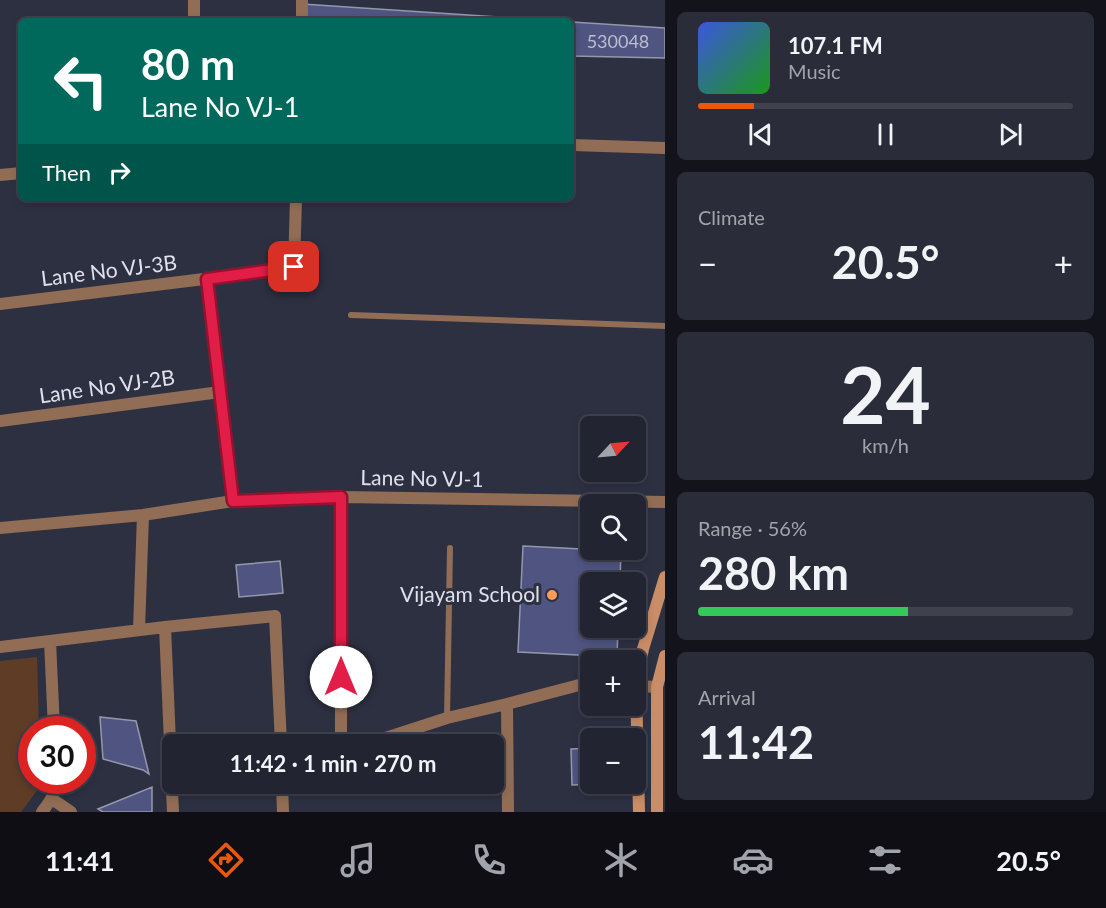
<!DOCTYPE html>
<html lang="en">
<head>
<meta charset="utf-8">
<style>
	:root { --surface:#222431; --page:#2a2c39; --text:#f1f3f6; --muted:#a2a4ab; --line:#3f414d; --accent:#ea580c }
	body { margin:0; font-family:Lato,sans-serif; background:var(--page); color:var(--text); height:100vh; display:flex; flex-direction:column; font-size:22px; white-space:nowrap }
	* { box-sizing:border-box; margin:0 }
	p { font-size:20px; color:var(--muted) }
	.icon { flex:none; width:33px; height:33px; fill:none; stroke:currentColor; stroke-width:2; stroke-linecap:round; stroke-linejoin:round }
	.map { position:relative; flex:1; overflow:hidden }
	.sheet { display:flex; flex-direction:column; gap:12px; padding:12px; background:#13141b; width:441px }
	.sheet>* { flex:none }
	.banner { position:absolute; left:18px; top:18px; width:556px; height:183px; border-radius:9px; box-shadow:0 3px 9px #0003,0 0 0 2px var(--line); background:#00695c; color:#fff; overflow:hidden }
	.needle { width:39px; rotate:64deg }
	.controls { position:absolute; left:580px; top:416px; display:grid; gap:12px }
	.controls a { display:grid; place-items:center; width:66px; height:66px; border-radius:9px; background:var(--surface); box-shadow:0 3px 9px #0003,0 0 0 2px var(--line); font-size:30px }
	.speed { position:absolute; left:18px; top:716px; display:flex; gap:12px; font-size:30px; font-weight:700; text-align:center }
	.speed>* { display:grid; place-content:center; width:78px; height:78px; border-radius:50%; background:var(--surface); box-shadow:0 3px 9px #0003,0 0 0 2px var(--line); line-height:1 }
	.speed .limit { border:9px solid #d22; background:#fff; color:#111 }
	.pin { position:absolute; display:grid; place-items:center; width:51px; height:51px; color:#fff; margin:-26px; border-radius:12px; box-shadow:0 3px 9px #0006 }
	.me { position:absolute; width:66px; margin:-33px; rotate:0deg; stroke-linejoin:round; filter:drop-shadow(0 0 4px #0008) }
	.turn { display:flex; align-items:center; gap:21px; height:126px; padding:0 24px; font-size:27px }
	.turn .icon { width:78px; height:78px; stroke-width:2.5 }
	.turn b { display:block; font-size:42px; line-height:51px }
	.then { display:flex; align-items:center; height:57px; padding:0 24px; background:#0003; gap:12px; font-size:22px }
	.big { font-size:45px; font-weight:700; line-height:1.1 }
	.sheet .tile { flex:1; display:flex; flex-direction:column; justify-content:center; gap:9px; min-width:0; padding:0 21px; border-radius:9px; background:var(--page) }
	.sheet .dial { align-items:center; gap:0 }
	.dial b { font-size:78px; line-height:1 }
	.song { display:flex; align-items:center; gap:18px }
	.cover { width:72px; height:72px; border-radius:9px; background:linear-gradient(135deg,hsl(230 70% 55%),hsl(120 70% 35%)) }
	.played { height:6px; border-radius:3px; background:linear-gradient(90deg,var(--accent) 15%,var(--line) 15%) }
	.keys { display:flex; justify-content:space-around; direction:ltr }
	.heat { display:flex; justify-content:space-between; align-items:center; font-size:33px; direction:ltr }
	.charge { height:9px; border-radius:4px; background:linear-gradient(90deg,#34c759 56%,var(--line) 0) }
	.trip { position:absolute; left:162px; top:734px; width:342px; height:60px; border-radius:9px; background:var(--surface); box-shadow:0 3px 9px #0003,0 0 0 2px var(--line); font-weight:700; line-height:60px; text-align:center }
	.tab-bar { display:flex; height:96px; justify-content:space-around; align-items:center; background:#0e0e14; color:var(--muted) }
	.tab-bar .icon { width:42px; height:42px }
	.tab-bar .active { color:var(--accent) }
	.tab-bar b { font-size:27px; color:var(--text) }
	main { display:flex; flex:1; min-height:0 }
	.map>svg:first-child { display:block }
</style>
</head>
<body>
<main>
<div class="map">
<svg width="665" height="812" viewBox="0 0 665 812">
	<rect width="100%" height="100%" fill="#2d3041"/>
	<path fill="#5f3c25" d="M37,657L39,729H32V780H41V785L21,812H0V661Z"/>
	<path fill="#4f5481" stroke="#9498ad" stroke-width="1.5" d="M302,4L558,21H308Z
		M572,22L665,28V58L572,56Z
		M523,546L621,551L620,582H591V627H618L617,657L518,652Z
		M280,561L283,593L239,597L236,565Z
		M100,717L136,721L149,774L143,770L103,759Z
		M591,748V783H600V784L572,785L571,749Z
		M152,787V812H103L98,809Z"/>
	<g fill="none" stroke-linecap="round" stroke-linejoin="round">
		<path stroke="#926d55" stroke-width="6" d="M351,315L665,326
			M447,718L450,548"/>
		<path stroke="#926d55" stroke-width="12" d="M194,21V0
			M302,21V0
			M572,145L665,148
			M0,175L21,173
			M207,279L233,501
			M0,304L294,268L296,198
			M0,421L220,392
			M0,528L143,515L233,501L341,497L665,502
			M139,630L143,515
			M50,641L54,729
			M0,647L165,627
			M636,686L657,687
			M341,744V497
			M367,744L447,718L507,704
			M282,783L283,812
			M52,799L71,812
			M42,812C51,800 55,795 56,780
			M173,812L165,627L275,616L281,744
			M508,812L507,704L583,684H591"/>
		<path stroke="#c98d67" stroke-width="12" d="M639,812L636,686L643,649L665,577
			M657,812V687L665,656"/>
	</g>
	<g fill="none" stroke-linecap="round" stroke-linejoin="round">
		<g stroke="#92132f" stroke-width="15">
			<path id="route" d="M294,267L207,279L233,501L341,497V677"/>
		</g>
		<use href="#route" stroke="#e11d48" stroke-width="10"/>
	</g>
	<circle fill="#fe9c58" stroke="#2d3041" stroke-width="2" cx="552" cy="595" r="6"/>
	<g text-anchor="middle" stroke-width="6" stroke-linejoin="round" paint-order="stroke">
		<g font-size="18" fill="#bbbed1">
			<text x="618" y="48">530048</text>
		</g>
		<g font-size="21" fill="#dfe1ec" stroke="#2d3041">
			<text transform="translate(109 271) rotate(-7)" y="7">Lane No VJ-3B</text>
			<text transform="translate(107 387) rotate(-8)" y="7">Lane No VJ-2B</text>
			<text transform="translate(422 479) rotate(1)" y="7">Lane No VJ-1</text>
		</g>
		<g font-size="21" fill="#dfe1ec" stroke="#2d3041" text-anchor="end">
			<text x="540" y="602">Vijayam School</text>
		</g>
	</g>
</svg>
<div class="controls">
<a><svg class="needle" viewBox="-14 -14 28 28"><path d="M0-13l5 13h-10z" fill="#e53935"/><path d="M0 13l5-13h-10z" fill="#a2a4ab"/></svg></a>
<a><svg class="icon" aria-label="search" viewBox="0 0 24 24"><circle cx="10" cy="10" r="6"/><path d="M15 15l6 6"/></svg></a>
<a><svg class="icon" aria-label="layers" viewBox="0 0 24 24"><path d="M12 4l9 5-9 5-9-5zM3 14l9 5 9-5"/></svg></a>
<a>+</a>
<a>−</a>
</div>
<div class="speed"><div class="limit">30</div></div>
<div class="pin" style="left:294px;top:267px;background:#d93025"><svg class="icon" aria-label="arrive" viewBox="0 0 24 24"><path d="M6 21V4h12l-3 4 3 4H6"/></svg></div>
<svg class="me" style="left:341px;top:677px" viewBox="-20 -20 40 40"><circle r="19" fill="#fff"/><path d="M0-13L10 11 0 6-10 11z" fill="#e11d48"/></svg>
<div class="trip">11:42 · 1 min · 270 m</div>
<div class="banner">
<div class="turn"><svg class="icon" aria-label="left" viewBox="0 0 24 24"><path d="M17 20v-9H6M10 6l-5 5 5 5"/></svg><div><b>80 m</b>Lane No VJ-1</div></div>
<div class="then">Then<svg class="icon" aria-label="right" viewBox="0 0 24 24"><path d="M7 20v-9h11M14 6l5 5-5 5"/></svg></div>
</div>
</div>
<section class="sheet">
<div class="tile">
<div class="song"><i class="cover"></i><div><b>107.1 FM</b><p>Music</p></div></div>
<div class="played"></div>
<div class="keys"><svg class="icon" aria-label="previous" viewBox="0 0 24 24"><path d="M18 5L8 12l10 7zM5 5v14"/></svg><svg class="icon" aria-label="pause" viewBox="0 0 24 24"><path d="M8 5v14M16 5v14"/></svg><svg class="icon" aria-label="next" viewBox="0 0 24 24"><path d="M6 5l10 7-10 7zM19 5v14"/></svg></div>
</div>
<div class="tile"><p>Climate</p>
<div class="heat"><a>−</a><b class="big">20.5°</b><a>+</a></div>
</div>
<div class="tile dial"><b>24</b><p>km/h</p></div>
<div class="tile"><p>Range · 56%</p><b class="big">280 km</b><div class="charge"></div></div>
<div class="tile"><p>Arrival</p><b class="big">11:42</b></div>
</section>
</main>
<nav class="tab-bar">
<b>11:41</b>
<svg class="icon active" aria-label="directions" viewBox="0 0 24 24"><path d="M12 3l9 9-9 9-9-9zM9 14v-3h6M13 9l2 2-2 2"/></svg>
<svg class="icon" aria-label="music" viewBox="0 0 24 24"><path d="M9 18V5l10-2v13"/><circle cx="6" cy="18" r="3"/><circle cx="16" cy="16" r="3"/></svg>
<svg class="icon" aria-label="phone" viewBox="0 0 24 24"><path d="M5 4h4l2 5-3 2q2 4 5 5l2-3 5 2v4C11 20 4 13 5 4z"/></svg>
<svg class="icon" aria-label="climate" viewBox="0 0 24 24"><path d="M12 3v18M4 7l16 10M4 17L20 7"/></svg>
<svg class="icon" aria-label="car" viewBox="0 0 24 24"><path d="M5 17H2v-5l4-1 3-4h7l3 4 3 1v5h-3M9 17h6M6 11h13"/><circle cx="7" cy="17" r="2"/><circle cx="17" cy="17" r="2"/></svg>
<svg class="icon" aria-label="filters" viewBox="0 0 24 24"><path d="M4 7h16M4 17h16"/><circle cx="9" cy="7" r="2"/><circle cx="15" cy="17" r="2"/></svg>
<b>20.5°</b>
</nav>
</body>
</html>
